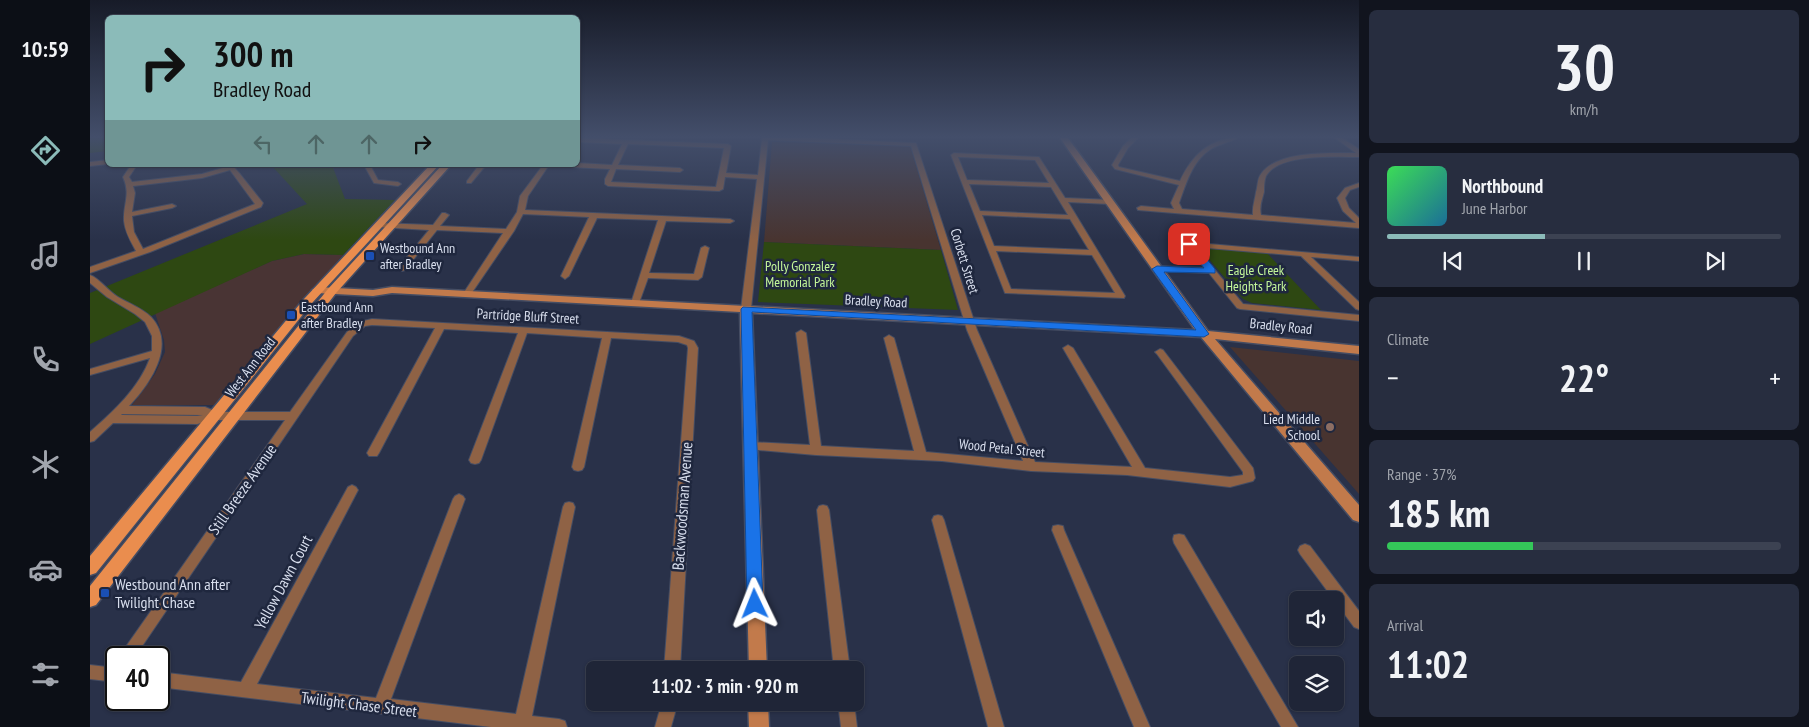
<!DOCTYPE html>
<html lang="en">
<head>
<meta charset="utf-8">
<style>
	:root { --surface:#1f2537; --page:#272d3f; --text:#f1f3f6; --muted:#a1a5ad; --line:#3c4252; --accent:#8bbbb9 }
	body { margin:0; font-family:"PT Sans Narrow",sans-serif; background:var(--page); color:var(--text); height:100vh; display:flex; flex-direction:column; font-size:19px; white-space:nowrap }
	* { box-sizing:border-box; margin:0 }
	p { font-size:16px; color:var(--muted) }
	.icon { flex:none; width:28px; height:28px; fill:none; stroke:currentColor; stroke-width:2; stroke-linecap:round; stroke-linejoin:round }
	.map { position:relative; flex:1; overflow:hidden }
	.side { display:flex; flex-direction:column; gap:10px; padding:10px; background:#11141e; width:450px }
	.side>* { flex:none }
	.top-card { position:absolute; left:15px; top:15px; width:475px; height:152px; border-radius:8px; box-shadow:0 1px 4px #0004,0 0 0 1px var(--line); background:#8bbbb9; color:#111; overflow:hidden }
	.tools { position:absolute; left:1199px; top:591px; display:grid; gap:10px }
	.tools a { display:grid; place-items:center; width:55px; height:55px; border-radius:8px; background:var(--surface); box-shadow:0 1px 4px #0004,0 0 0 1px var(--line); font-size:25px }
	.speed { position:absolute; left:15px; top:646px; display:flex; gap:10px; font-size:25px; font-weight:700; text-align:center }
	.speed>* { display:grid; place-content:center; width:65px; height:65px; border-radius:50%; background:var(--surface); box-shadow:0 1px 4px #0004,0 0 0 1px var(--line); line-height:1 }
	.speed .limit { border:2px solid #111; border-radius:8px; background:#fff; color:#111 }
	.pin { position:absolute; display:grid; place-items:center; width:42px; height:42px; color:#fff; margin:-21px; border-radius:10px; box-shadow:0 2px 8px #0006 }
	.me { position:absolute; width:55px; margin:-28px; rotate:358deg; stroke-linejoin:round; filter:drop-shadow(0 0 4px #0008) }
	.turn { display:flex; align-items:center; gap:18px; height:105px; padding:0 25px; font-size:22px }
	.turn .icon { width:65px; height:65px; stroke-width:2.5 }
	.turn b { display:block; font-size:35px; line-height:42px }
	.lanes { display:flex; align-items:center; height:48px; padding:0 25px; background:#0003; justify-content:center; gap:25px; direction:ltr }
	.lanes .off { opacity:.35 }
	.big { font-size:38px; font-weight:700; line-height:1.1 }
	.side .tile { flex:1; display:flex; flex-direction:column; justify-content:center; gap:8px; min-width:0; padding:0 18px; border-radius:8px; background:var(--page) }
	.side .dial { align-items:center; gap:0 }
	.dial b { font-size:65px; line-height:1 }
	.song { display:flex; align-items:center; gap:15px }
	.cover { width:60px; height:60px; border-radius:8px; background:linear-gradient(135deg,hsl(130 70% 55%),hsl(200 70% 35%)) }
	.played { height:5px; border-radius:2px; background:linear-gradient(90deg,var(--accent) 40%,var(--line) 40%) }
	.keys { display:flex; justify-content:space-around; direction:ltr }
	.heat { display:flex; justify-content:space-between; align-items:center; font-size:28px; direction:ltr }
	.charge { height:8px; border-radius:4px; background:linear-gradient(90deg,#34c759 37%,var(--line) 0) }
	.trip { position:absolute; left:496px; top:661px; width:278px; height:50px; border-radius:8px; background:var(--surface); box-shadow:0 1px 4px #0004,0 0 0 1px var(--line); font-weight:700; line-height:50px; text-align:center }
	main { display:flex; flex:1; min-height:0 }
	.menu { display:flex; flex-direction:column; width:90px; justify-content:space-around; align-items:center; background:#0c0f16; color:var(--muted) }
	.menu .icon { width:35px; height:35px }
	.menu .current { color:var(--accent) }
	.menu b { font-size:22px; color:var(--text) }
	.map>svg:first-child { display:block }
</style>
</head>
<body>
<main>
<nav class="menu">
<b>10:59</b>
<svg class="icon current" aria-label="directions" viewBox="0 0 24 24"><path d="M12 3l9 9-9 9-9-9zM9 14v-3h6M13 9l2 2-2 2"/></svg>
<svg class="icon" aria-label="music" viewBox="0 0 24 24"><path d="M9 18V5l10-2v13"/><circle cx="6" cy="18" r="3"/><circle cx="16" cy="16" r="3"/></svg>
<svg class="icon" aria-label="phone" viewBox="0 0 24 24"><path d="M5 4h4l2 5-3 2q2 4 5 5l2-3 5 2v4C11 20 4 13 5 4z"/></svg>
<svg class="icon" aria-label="climate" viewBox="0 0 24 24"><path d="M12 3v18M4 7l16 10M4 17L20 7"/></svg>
<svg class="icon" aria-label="car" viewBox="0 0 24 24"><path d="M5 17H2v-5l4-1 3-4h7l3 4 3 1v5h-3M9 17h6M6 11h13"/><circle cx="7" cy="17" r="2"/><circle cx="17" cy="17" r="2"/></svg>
<svg class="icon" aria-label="filters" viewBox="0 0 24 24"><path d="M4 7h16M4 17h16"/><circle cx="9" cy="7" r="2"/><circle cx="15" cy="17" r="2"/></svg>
</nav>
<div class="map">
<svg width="1269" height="727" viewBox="0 0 1269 727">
	<rect width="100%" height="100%" fill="#293149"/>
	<path fill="#493434" d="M214,254L253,255L124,405H42L65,374L75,352L74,340L65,313L182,261Z"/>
	<path fill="#483430" d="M682,142L820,146L851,250L674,242Z
		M1140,347L1269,361V494Z"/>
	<path fill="#2e4812" d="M0,138H17V151L0,153Z
		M181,165H242L255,199L305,200L253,255L214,254L182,261L0,344V293L217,204Z
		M674,242L851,250L868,310L668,302Z
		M1114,248L1177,253L1231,310L1162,303L1153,299L1112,251Z"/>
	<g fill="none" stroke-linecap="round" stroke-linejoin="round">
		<g stroke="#454d63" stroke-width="2">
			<path id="street" d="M488,138L638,144L641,146L636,173L668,175L672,138H725L826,143L887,330L945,462L1042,467L973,348L978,345L983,348L1055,468L1140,477L1153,475V472L1067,354L1065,352L1070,349L1073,350L1163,468L1165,478L1163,481L1140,487L1037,475L941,471L852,461L726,455L657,449L655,446L657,443L661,442L720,445L706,333L711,330L716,333L731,446L824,451L794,338L799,335L804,338L836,452L933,461L877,330L821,146L678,140L661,309L656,312L651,309L667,179L635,177L633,189L629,191L518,186L515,184V179L520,169L479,167L476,165H488V163L522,165L532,144L488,142ZM538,144L634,148L626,187L521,182L526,169L590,172L593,170L590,168L528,165Z
				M1041,138H1048L1038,148L1028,165L1029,167L1090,181C1101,157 1119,138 1147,138C1139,143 1129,144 1121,149C1102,161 1096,184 1089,203L1092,209L1163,215C1162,207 1165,200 1166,192C1168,186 1167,179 1171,174C1187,150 1241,153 1266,153L1245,138H1252L1269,149V157C1247,157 1189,153 1176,176C1174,181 1174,187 1174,192C1172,200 1169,206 1171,215L1266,223L1253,211L1247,198L1255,188L1269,183V187L1260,190L1255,198L1259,208L1269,218V228L1048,210L1047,208L1051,206L1084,209L1081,203L1089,185L1025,169L1022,165L1033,146Z
				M864,153L949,157L975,198L1022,200L1023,202L1019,204L978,202L1035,296L1034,298L915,293L861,155ZM868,157L945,160L959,183L877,180ZM879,184L961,187L978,215L890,211ZM892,215L980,219L999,250L904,246ZM906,251L1002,255L1025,293L921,289Z
				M18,160V164L0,166V162Z
				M41,165H47L39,177L42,182L112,174L136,167L135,165H142L150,174L173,203L171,207L60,252L0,273V267L46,251C41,242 35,232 34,221C33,204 41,194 33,177ZM140,170L165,204L53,249L44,232L42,216L82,208L86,206L82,204L42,212L45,193L43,186L112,178Z
				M274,165H280L288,180L308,182L311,184L308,186L284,183Z
				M389,165H396L381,183H377V181Z
				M453,165H459L438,196L435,210L640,219L644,221L640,223L576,221L559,273L604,274L611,248L615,246L619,248L612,277L608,280L558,278L549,303L545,306L541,303L568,220L507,218L479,276L475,279L471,276L499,217L433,214L424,231L381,294L377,297L373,294L413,233L347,230L315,270L312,271L308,268L339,230L288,227L284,225L288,223L343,225L352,213H355L359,215L350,226L416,229L427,212L430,196Z
				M1096,242L1269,257V261L1221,257L1269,302V310L1266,309L1211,256L1106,247L1153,304L1269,315V321L1150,309L1147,308L1119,273L1064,271L1063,269L1067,266L1115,268L1096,246Z
				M0,275C10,279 18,291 28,297C38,303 52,308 61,317C87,345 60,384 39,406L115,407L127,412H200L257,332L269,322L282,319L589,336L604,341L608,348L590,670H574L598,348L597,345L588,342L521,338L494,467L492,470L488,471L484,470L482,467L512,338L437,333L391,460L389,463L385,464L381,463L379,460L428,333L354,329L289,453L287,456H279L277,453L345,328L282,325L275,326L263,336L44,658H28L195,420H125L107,424L23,423L4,441L0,442V432C24,411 49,388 60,358L0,375V369L62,351V336L55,322L45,314L17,297L0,283ZM32,414L113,415L107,416L31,415Z
				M262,485L266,487L268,490L167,684L286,698L363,499L365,496L369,494L373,496L375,499L301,699L426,714L473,507L475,503L479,502L483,503L485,507L442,716L469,719L475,721L477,727H401L69,687V672L151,682L258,487Z
				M733,505L737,506L739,510L760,670H744L727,510L729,506Z
				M848,515L852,516L854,520L914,727H898L842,520L844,516Z
				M968,525L973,526L974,530L1060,727H1044L962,530L963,526Z
				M1089,534L1094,535L1208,727H1191L1084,543L1083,539L1084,535Z
				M1215,544L1220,546L1269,611V629L1264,627L1210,554L1208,550L1210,546Z
				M0,665L26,668V682L0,679Z
				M572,702H588L581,727H565Z
				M748,702H764L767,727H751Z"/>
		</g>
		<g stroke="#454d63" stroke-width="3">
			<path id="secondary" d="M970,138H978L1118,331L1269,346V354L1125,339L1269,505V522L1263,520L1111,337L662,313L677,670H659L650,312L302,293L283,296L227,293L222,290L227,287L283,290L302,287L1105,330Z
				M658,702H678L679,727H659Z"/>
		</g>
		<g stroke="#454d63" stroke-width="3">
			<path id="primary" d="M340,165H349L222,303L6,573L0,575V556L214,299Z
				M352,165H361L246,293L6,605L0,607V586L238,289Z"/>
		</g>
		<use href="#street" fill="#8f6245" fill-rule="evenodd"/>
		<use href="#secondary" fill="#c27a4b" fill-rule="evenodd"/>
		<use href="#primary" fill="#ea8d4e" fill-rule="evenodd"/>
	</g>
	<linearGradient id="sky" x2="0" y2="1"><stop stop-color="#171b28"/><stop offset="0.57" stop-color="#434e6a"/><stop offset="1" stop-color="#434e6a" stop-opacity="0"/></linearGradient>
	<rect width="1269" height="240" fill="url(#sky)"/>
	<path fill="#1a73e8" stroke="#114b97" d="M1096,242H1103L1125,269V273L1074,272L1119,334L1114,337L662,312L673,604L671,610L665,612L660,610L657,604L651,309L653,307L1106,330L1062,269L1067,266L1114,268L1095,244Z"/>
	<g fill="#1a4fb4" stroke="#1f273e" stroke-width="2">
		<rect x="275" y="251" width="10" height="10" rx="2.5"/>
		<rect x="196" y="310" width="10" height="10" rx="2.5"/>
		<rect x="10" y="588" width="10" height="10" rx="2.5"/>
	</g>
	<circle fill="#8d6e63" stroke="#1f273e" stroke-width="2" cx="1240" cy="427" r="5"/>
	<g text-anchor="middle" stroke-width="5" stroke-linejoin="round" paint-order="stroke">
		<g font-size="14" fill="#d9dfee" stroke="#1f273e" text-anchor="start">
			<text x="290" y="253">Westbound Ann<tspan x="290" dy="16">after Bradley</tspan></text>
			<text x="211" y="312">Eastbound Ann<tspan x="211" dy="16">after Bradley</tspan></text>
			<text x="1230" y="424" text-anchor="end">Lied Middle<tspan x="1230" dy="16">School</tspan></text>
		</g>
		<g font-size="14" fill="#d9dfee" stroke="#1f273e">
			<text transform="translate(875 261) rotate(73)" y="5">Corbett Street</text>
			<text transform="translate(786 301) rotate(3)" y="5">Bradley Road</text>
			<text transform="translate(438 316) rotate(3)" y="5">Partridge Bluff Street</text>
			<text transform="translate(1191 326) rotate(6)" y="5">Bradley Road</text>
			<text transform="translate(160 367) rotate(-52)" y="5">West Ann Road</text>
			<text transform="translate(912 448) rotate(6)" y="5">Wood Petal Street</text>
		</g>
		<g font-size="14" fill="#c4f799" stroke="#1f273e">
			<text x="710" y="271">Polly Gonzalez<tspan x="710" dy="16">Memorial Park</tspan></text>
			<text x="1166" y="275">Eagle Creek<tspan x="1166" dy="16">Heights Park</tspan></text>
		</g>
		<g font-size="16" fill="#d9dfee" stroke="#1f273e">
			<text transform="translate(152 489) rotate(-55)" y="6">Still Breeze Avenue</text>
			<text transform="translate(592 506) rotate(-86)" y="6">Backwoodsman Avenue</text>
			<text transform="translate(193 582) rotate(-62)" y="6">Yellow Dawn Court</text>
			<text transform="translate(269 704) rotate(7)" y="6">Twilight Chase Street</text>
		</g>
		<g font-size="16" fill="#d9dfee" stroke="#1f273e" text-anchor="start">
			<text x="25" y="590">Westbound Ann after<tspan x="25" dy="18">Twilight Chase</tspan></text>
		</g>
	</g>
</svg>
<div class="tools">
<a><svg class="icon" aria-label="sound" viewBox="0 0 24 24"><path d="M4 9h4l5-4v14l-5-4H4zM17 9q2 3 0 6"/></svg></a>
<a><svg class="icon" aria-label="layers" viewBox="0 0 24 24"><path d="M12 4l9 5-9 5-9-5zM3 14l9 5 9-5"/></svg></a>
</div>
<div class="speed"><div class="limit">40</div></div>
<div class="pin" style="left:1099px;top:244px;background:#d93025"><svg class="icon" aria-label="arrive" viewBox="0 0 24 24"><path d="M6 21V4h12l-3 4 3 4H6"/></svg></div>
<svg class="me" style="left:665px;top:604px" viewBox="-20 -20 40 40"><path d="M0-17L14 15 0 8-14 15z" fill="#1a73e8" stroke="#fff" stroke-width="4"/></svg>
<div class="trip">11:02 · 3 min · 920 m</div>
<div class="top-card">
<div class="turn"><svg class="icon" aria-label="right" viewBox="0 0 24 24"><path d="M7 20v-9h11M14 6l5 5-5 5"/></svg><div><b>300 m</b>Bradley Road</div></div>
<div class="lanes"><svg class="icon off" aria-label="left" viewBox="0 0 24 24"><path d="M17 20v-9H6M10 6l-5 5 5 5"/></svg><svg class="icon off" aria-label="ahead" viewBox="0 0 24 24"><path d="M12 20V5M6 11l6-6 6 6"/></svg><svg class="icon off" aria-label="ahead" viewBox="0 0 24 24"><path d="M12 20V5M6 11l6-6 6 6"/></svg><svg class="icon" aria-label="right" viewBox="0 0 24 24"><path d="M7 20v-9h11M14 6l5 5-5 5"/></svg></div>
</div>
</div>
<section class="side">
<div class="tile dial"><b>30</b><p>km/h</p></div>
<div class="tile">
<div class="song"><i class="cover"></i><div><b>Northbound</b><p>June Harbor</p></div></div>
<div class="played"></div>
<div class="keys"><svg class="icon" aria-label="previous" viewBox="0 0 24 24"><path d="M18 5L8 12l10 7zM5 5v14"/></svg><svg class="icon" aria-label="pause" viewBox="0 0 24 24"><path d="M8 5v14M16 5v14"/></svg><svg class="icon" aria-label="next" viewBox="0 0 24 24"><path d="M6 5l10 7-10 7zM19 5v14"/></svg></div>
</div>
<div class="tile"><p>Climate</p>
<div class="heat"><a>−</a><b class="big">22°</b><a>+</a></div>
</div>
<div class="tile"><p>Range · 37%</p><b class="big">185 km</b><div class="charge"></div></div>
<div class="tile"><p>Arrival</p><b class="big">11:02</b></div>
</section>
</main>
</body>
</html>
